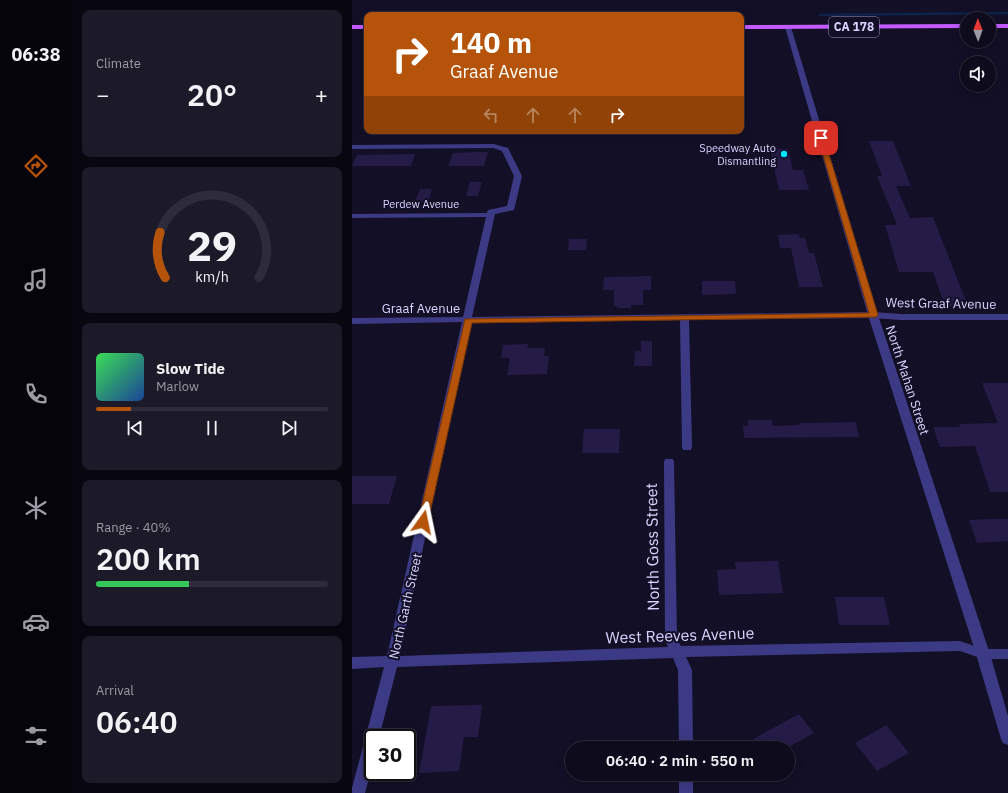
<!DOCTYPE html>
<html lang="en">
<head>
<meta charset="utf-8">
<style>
	:root { --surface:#0e0b1c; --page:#1c1929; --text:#f1f3f6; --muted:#9b9ba3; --line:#2e2b3b; --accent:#b45309 }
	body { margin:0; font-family:"IBM Plex Sans",sans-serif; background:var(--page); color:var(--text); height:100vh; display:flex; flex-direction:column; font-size:15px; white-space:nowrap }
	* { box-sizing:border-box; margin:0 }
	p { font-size:13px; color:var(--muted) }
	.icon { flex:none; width:22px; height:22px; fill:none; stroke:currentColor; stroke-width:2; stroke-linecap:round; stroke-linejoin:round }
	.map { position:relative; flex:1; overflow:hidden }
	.details { display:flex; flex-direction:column; gap:10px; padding:10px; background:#08060f; width:280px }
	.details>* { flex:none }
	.guide { position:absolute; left:12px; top:12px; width:380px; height:122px; border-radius:8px; box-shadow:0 2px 10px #0003,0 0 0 1px var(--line); background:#b45309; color:#fff; overflow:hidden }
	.needle { width:26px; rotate:359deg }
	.tools { position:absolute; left:608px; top:12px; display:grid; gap:8px }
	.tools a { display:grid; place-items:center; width:36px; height:36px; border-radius:50%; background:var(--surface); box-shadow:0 2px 10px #0003,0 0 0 1px var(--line); font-size:20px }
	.speed { position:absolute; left:12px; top:729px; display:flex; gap:8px; font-size:20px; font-weight:700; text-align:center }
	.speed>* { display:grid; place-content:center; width:52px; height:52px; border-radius:50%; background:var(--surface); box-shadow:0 2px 10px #0003,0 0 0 1px var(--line); line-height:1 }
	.speed .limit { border:2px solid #111; border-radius:6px; background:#fff; color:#111 }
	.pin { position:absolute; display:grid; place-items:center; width:34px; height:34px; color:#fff; margin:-17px; border-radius:8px; box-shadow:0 2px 6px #0006 }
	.me { position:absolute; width:44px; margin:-22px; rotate:12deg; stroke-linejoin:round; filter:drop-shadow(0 0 3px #0008) }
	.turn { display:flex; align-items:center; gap:14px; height:84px; padding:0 20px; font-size:18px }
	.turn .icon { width:52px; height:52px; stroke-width:2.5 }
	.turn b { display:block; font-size:28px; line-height:34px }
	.lanes { display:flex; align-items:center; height:38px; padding:0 20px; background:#0003; justify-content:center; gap:20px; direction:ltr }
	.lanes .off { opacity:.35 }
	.big { font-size:30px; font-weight:600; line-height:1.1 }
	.details .card { flex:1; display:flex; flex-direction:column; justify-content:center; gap:6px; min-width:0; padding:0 14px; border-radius:8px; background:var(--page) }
	.details .dial { align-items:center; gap:0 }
	.dial svg { height:104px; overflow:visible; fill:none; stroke:var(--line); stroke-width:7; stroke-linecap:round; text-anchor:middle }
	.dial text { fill:var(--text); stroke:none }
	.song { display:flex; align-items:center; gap:12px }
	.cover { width:48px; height:48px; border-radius:6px; background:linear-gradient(135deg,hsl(130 70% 55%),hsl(220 70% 35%)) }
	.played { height:4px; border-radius:2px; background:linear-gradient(90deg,var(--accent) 15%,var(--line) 15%) }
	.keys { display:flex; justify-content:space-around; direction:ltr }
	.heat { display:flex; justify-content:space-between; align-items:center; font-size:22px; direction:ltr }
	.charge { height:6px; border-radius:3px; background:linear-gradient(90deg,#34c759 40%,var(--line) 0) }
	.trip { position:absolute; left:213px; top:741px; width:230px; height:40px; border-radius:20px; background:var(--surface); box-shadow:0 2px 10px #0003,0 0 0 1px var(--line); font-weight:600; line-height:40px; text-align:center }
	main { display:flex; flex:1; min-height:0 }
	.dock { display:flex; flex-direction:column; width:72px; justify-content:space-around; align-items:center; background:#06040b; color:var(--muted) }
	.dock .icon { width:28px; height:28px }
	.dock .selected { color:var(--accent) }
	.dock b { font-size:18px; color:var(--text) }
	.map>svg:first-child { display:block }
</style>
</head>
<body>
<main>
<nav class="dock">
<b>06:38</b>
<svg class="icon selected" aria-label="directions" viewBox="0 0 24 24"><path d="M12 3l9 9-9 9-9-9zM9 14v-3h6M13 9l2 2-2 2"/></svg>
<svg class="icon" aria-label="music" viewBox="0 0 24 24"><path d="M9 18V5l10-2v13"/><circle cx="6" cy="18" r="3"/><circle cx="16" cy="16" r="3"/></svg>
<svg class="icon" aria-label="phone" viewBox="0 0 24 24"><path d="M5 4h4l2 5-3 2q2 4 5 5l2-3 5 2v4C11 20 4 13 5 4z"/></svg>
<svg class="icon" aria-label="climate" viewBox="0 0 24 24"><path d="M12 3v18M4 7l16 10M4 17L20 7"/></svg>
<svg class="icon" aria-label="car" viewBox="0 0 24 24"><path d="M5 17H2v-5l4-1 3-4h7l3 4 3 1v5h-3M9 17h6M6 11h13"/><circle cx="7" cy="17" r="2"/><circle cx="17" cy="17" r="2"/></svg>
<svg class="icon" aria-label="filters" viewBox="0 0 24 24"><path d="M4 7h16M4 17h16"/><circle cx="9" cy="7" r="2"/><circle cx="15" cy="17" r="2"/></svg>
</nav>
<section class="details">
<div class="card"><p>Climate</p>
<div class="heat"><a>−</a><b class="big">20°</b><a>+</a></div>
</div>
<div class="card dial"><svg viewBox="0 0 100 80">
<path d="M14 69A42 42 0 1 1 86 69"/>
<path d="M14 69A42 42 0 0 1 10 34" stroke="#b45309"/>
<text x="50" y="56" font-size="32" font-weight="700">29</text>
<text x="50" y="72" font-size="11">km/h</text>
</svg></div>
<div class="card">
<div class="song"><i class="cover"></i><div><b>Slow Tide</b><p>Marlow</p></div></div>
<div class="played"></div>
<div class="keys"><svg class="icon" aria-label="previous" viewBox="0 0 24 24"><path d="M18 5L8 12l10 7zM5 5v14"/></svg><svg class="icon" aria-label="pause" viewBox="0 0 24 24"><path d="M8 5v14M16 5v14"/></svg><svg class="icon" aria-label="next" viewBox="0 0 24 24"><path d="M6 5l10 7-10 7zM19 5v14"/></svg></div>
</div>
<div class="card"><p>Range · 40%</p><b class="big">200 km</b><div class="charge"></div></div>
<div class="card"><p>Arrival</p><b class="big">06:40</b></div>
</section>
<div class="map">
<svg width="656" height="793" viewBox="0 0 656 793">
	<rect width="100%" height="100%" fill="#130f26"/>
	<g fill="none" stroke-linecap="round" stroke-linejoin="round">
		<path stroke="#0c2248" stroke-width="2.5" d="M468,15L656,13"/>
	</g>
	<path fill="#241b47" d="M517,141H541L559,186H544L558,218L581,217L616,306H593L581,272H547L533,225H545L525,176H530Z
		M418,149H436L441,170H451L457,190H427Z
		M123,152H136L132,166H96L101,153Z
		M63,154L59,166H0L5,155Z
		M118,182H130L126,196H114Z
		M68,189H80L76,202H63Z
		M447,234L448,238H453L457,253H462L471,287H447L439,248H428L426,235Z
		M217,239H235L234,250H216Z
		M299,276V290H291V305H279V308H265V306H262V290H251L252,277Z
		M350,281H383L384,294L350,295Z
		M289,341H300V366H282L283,351H289Z
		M176,344L175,348H193L192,356H197L195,374L155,375L158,358H149L151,345Z
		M630,383H656V492H638L623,446L588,447L581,427H608L607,424L646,423Z
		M396,420H420L421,426L447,425V423L504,422L507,437L392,438L391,426H396Z
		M232,429H268L267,453H230Z
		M0,476H45L37,504H0Z
		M641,519H656V541L625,543L617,520Z
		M426,561L431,593L367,595L365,570L384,569L383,562Z
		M483,597H532L538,625H487Z
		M130,705L126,737H112L107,771L67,773L79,706Z
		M447,714L462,733L435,748H407L401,739Z
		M534,725L557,753L525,771L503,743Z"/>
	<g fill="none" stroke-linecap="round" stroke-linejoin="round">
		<path fill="#3d3a85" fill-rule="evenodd" d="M245,131H251L250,135H246Z"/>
		<path fill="#3d3a85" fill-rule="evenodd" d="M142,144L156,148L170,176L162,210L143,214L120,317L521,312L549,314H656V320H549L521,318L337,320L340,447L339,450H331L330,447L328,320L119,322L48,656L316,647L313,640L312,462L313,459H321L322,462L325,640L329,646L608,641L631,649H656V659H631L608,651L334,657L340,670L341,748H327L326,670L321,658L45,667L27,738H21V763L13,793H0V788L32,667L0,669V657L35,656L110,322L0,324V318L111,317L134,217L0,218V214L135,213L136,210L155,206L162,176L150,151L141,148L0,149V145Z
			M327,774H341V793H327Z"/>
		<path fill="#3d3a85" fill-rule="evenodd" d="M436,25L439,27L526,315L638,654L656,716V745L651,743L649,739L624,654L516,315L433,27Z"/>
		<path fill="#c25bff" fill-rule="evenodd" d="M615,24V28L389,29V25Z
			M637,24H656V28H637Z
			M0,25H15V29H0Z"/>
	</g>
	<path fill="#b45309" stroke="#753606" d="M467,136L472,138L526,315L524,317L120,323L76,522L75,525H67L66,522L113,319L517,313L466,138Z"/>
	<circle fill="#00e5ff" stroke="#130f26" stroke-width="1.5" cx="432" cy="154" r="4"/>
	<g text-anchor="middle" stroke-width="4" stroke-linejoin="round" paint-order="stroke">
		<g font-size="11" fill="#d9d4ff" stroke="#130f26" text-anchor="end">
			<text x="424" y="152">Speedway Auto<tspan x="424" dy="13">Dismantling</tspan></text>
		</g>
		<g font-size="11" fill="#d9d4ff" stroke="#130f26">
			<text x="69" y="208">Perdew Avenue</text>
		</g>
		<rect fill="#130f26" stroke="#9e99be" stroke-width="1" x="477" y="17" width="50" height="20" rx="3"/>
		<g font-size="12" font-weight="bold" fill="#d9d4ff">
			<text x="502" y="31">CA 178</text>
		</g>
		<g font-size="13" fill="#d9d4ff" stroke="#130f26">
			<text transform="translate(589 303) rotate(1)" y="5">West Graaf Avenue</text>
			<text x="69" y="313">Graaf Avenue</text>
			<text transform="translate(556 380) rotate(72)" y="5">North Mahan Street</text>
			<text transform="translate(53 606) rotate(-77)" y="5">North Garth Street</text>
		</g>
		<g font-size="16" fill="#d9d4ff" stroke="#130f26">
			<text transform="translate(300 547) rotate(-91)" y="6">North Goss Street</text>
			<text transform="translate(328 635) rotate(-2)" y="6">West Reeves Avenue</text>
		</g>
	</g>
</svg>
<div class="tools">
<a><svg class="needle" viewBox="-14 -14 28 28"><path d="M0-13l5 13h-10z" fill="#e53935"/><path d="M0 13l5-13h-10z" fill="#9b9ba3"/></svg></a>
<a><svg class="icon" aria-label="sound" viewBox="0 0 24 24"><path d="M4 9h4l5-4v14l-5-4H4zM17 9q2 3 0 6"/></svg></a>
</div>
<div class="speed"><div class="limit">30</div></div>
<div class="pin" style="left:469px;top:138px;background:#d93025"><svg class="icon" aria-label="arrive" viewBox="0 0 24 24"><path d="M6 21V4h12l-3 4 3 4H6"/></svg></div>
<svg class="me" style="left:71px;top:522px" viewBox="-20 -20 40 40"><path d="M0-17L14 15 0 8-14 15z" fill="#b45309" stroke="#fff" stroke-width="4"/></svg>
<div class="trip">06:40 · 2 min · 550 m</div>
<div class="guide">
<div class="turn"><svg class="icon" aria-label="right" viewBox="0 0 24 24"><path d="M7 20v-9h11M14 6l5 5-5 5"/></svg><div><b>140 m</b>Graaf Avenue</div></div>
<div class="lanes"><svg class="icon off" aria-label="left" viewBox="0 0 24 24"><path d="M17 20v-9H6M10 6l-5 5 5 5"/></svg><svg class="icon off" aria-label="ahead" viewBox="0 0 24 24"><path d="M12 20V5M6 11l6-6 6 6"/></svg><svg class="icon off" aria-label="ahead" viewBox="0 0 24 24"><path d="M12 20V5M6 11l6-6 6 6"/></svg><svg class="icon" aria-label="right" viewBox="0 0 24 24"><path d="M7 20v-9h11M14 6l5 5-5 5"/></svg></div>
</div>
</div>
</main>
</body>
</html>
